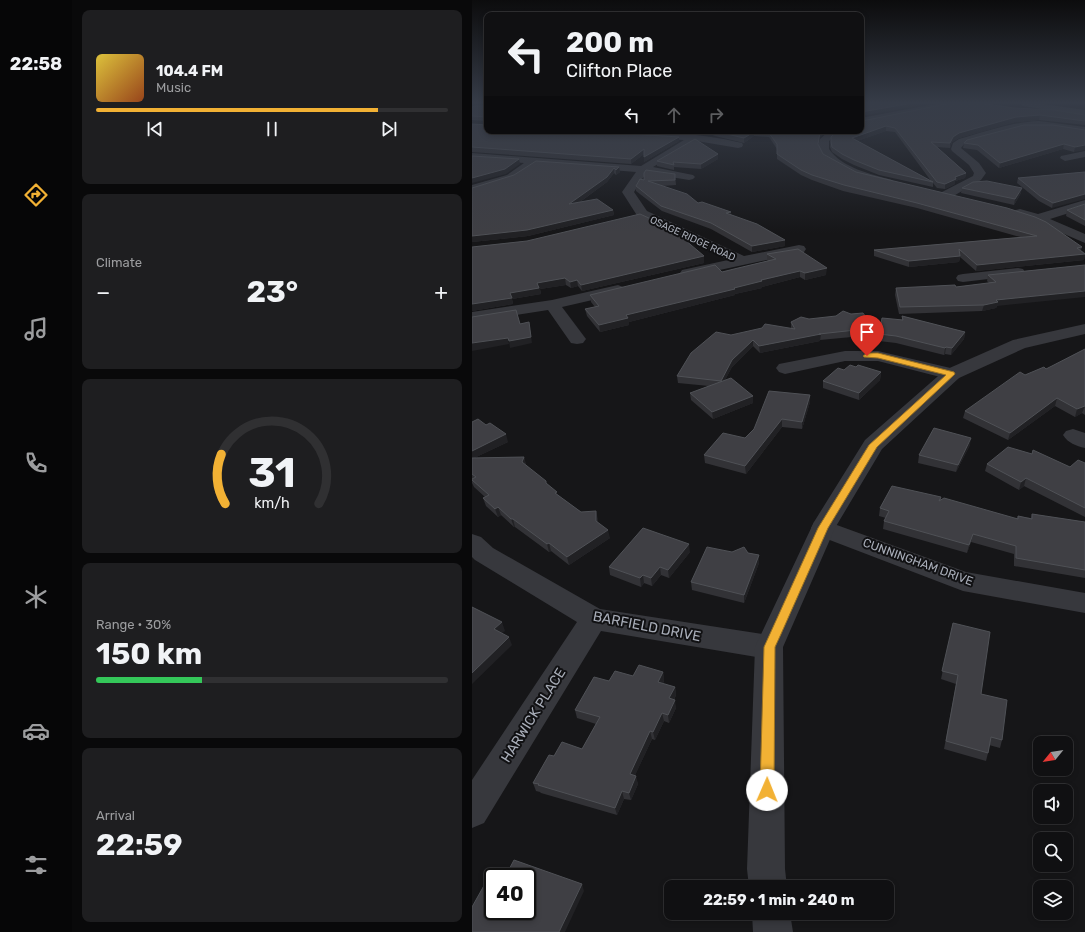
<!DOCTYPE html>
<html lang="en">
<head>
<meta charset="utf-8">
<style>
	:root { --surface:#101012; --page:#1e1e20; --text:#f1f3f6; --muted:#9c9d9f; --line:#303032; --accent:#f2b134 }
	body { margin:0; font-family:Rubik,sans-serif; background:var(--page); color:var(--text); height:100vh; display:flex; flex-direction:column; font-size:15px; white-space:nowrap }
	* { box-sizing:border-box; margin:0 }
	p { font-size:13px; color:var(--muted) }
	.icon { flex:none; width:22px; height:22px; fill:none; stroke:currentColor; stroke-width:2; stroke-linecap:round; stroke-linejoin:round }
	.map { position:relative; flex:1; overflow:hidden }
	.panel { display:flex; flex-direction:column; gap:10px; padding:10px; background:#09090a; width:400px }
	.panel>* { flex:none }
	.top-card { position:absolute; left:12px; top:12px; width:380px; height:122px; border-radius:8px; box-shadow:0 2px 6px #0003,0 0 0 1px var(--line); background:#101012; color:var(--text); overflow:hidden }
	.needle { width:26px; rotate:240deg }
	.buttons { position:absolute; left:561px; top:736px; display:grid; gap:8px }
	.buttons a { display:grid; place-items:center; width:40px; height:40px; border-radius:8px; background:var(--surface); box-shadow:0 2px 6px #0003,0 0 0 1px var(--line); font-size:20px }
	.speed { position:absolute; left:12px; top:868px; display:flex; gap:8px; font-size:20px; font-weight:700; text-align:center }
	.speed>* { display:grid; place-content:center; width:52px; height:52px; border-radius:50%; background:var(--surface); box-shadow:0 2px 6px #0003,0 0 0 1px var(--line); line-height:1 }
	.speed .limit { border:2px solid #111; border-radius:6px; background:#fff; color:#111 }
	.pin { position:absolute; display:grid; place-items:center; width:34px; height:34px; color:#fff; margin:-41px -17px; border-radius:50% 50% 50% 0; rotate:-45deg; box-shadow:0 0 4px #0007 }
	.pin .icon { rotate:45deg }
	.me { position:absolute; width:44px; margin:-22px; rotate:1deg; stroke-linejoin:round; filter:drop-shadow(0 0 3px #0008) }
	.turn { display:flex; align-items:center; gap:14px; height:84px; padding:0 16px; font-size:18px }
	.turn .icon { width:52px; height:52px; stroke-width:2.5 }
	.turn b { display:block; font-size:28px; line-height:34px }
	.lanes { display:flex; align-items:center; height:38px; padding:0 16px; background:#0003; justify-content:center; gap:20px; direction:ltr }
	.lanes .off { opacity:.35 }
	.big { font-size:30px; font-weight:700; line-height:1.1 }
	.panel .card { flex:1; display:flex; flex-direction:column; justify-content:center; gap:6px; min-width:0; padding:0 14px; border-radius:8px; background:var(--page) }
	.panel .dial { align-items:center; gap:0 }
	.dial svg { height:104px; overflow:visible; fill:none; stroke:var(--line); stroke-width:7; stroke-linecap:round; text-anchor:middle }
	.dial text { fill:var(--text); stroke:none }
	.song { display:flex; align-items:center; gap:12px }
	.cover { width:48px; height:48px; border-radius:6px; background:linear-gradient(135deg,hsl(50 70% 55%),hsl(20 70% 35%)) }
	.played { height:4px; border-radius:2px; background:linear-gradient(90deg,var(--accent) 80%,var(--line) 80%) }
	.keys { display:flex; justify-content:space-around; direction:ltr }
	.heat { display:flex; justify-content:space-between; align-items:center; font-size:22px; direction:ltr }
	.charge { height:6px; border-radius:3px; background:linear-gradient(90deg,#34c759 30%,var(--line) 0) }
	.trip { position:absolute; left:192px; top:880px; width:230px; height:40px; border-radius:8px; background:var(--surface); box-shadow:0 2px 6px #0003,0 0 0 1px var(--line); font-weight:700; line-height:40px; text-align:center }
	main { display:flex; flex:1; min-height:0 }
	.dock { display:flex; flex-direction:column; width:72px; justify-content:space-around; align-items:center; background:#060607; color:var(--muted) }
	.dock .icon { width:28px; height:28px }
	.dock .on { color:var(--accent) }
	.dock b { font-size:18px; color:var(--text) }
	.map>svg:first-child { display:block }
</style>
</head>
<body>
<main>
<nav class="dock">
<b>22:58</b>
<svg class="icon on" aria-label="directions" viewBox="0 0 24 24"><path d="M12 3l9 9-9 9-9-9zM9 14v-3h6M13 9l2 2-2 2"/></svg>
<svg class="icon" aria-label="music" viewBox="0 0 24 24"><path d="M9 18V5l10-2v13"/><circle cx="6" cy="18" r="3"/><circle cx="16" cy="16" r="3"/></svg>
<svg class="icon" aria-label="phone" viewBox="0 0 24 24"><path d="M5 4h4l2 5-3 2q2 4 5 5l2-3 5 2v4C11 20 4 13 5 4z"/></svg>
<svg class="icon" aria-label="climate" viewBox="0 0 24 24"><path d="M12 3v18M4 7l16 10M4 17L20 7"/></svg>
<svg class="icon" aria-label="car" viewBox="0 0 24 24"><path d="M5 17H2v-5l4-1 3-4h7l3 4 3 1v5h-3M9 17h6M6 11h13"/><circle cx="7" cy="17" r="2"/><circle cx="17" cy="17" r="2"/></svg>
<svg class="icon" aria-label="filters" viewBox="0 0 24 24"><path d="M4 7h16M4 17h16"/><circle cx="9" cy="7" r="2"/><circle cx="15" cy="17" r="2"/></svg>
</nav>
<section class="panel">
<div class="card">
<div class="song"><i class="cover"></i><div><b>104.4 FM</b><p>Music</p></div></div>
<div class="played"></div>
<div class="keys"><svg class="icon" aria-label="previous" viewBox="0 0 24 24"><path d="M18 5L8 12l10 7zM5 5v14"/></svg><svg class="icon" aria-label="pause" viewBox="0 0 24 24"><path d="M8 5v14M16 5v14"/></svg><svg class="icon" aria-label="next" viewBox="0 0 24 24"><path d="M6 5l10 7-10 7zM19 5v14"/></svg></div>
</div>
<div class="card"><p>Climate</p>
<div class="heat"><a>−</a><b class="big">23°</b><a>+</a></div>
</div>
<div class="card dial"><svg viewBox="0 0 100 80">
<path d="M14 69A42 42 0 1 1 86 69"/>
<path d="M14 69A42 42 0 0 1 11 31" stroke="#f2b134"/>
<text x="50" y="56" font-size="32" font-weight="700">31</text>
<text x="50" y="72" font-size="11">km/h</text>
</svg></div>
<div class="card"><p>Range · 30%</p><b class="big">150 km</b><div class="charge"></div></div>
<div class="card"><p>Arrival</p><b class="big">22:59</b></div>
</section>
<div class="map">
<svg width="613" height="932" viewBox="0 0 613 932">
	<rect width="100%" height="100%" fill="#161618"/>
	<g fill="none" stroke-linecap="round" stroke-linejoin="round">
		<path fill="#37383d" fill-rule="evenodd" d="M468,103H482L478,106L389,124V118Z
			M567,121L613,127V133C596,130 578,126 560,127C537,128 515,137 493,143L489,148L507,163L514,173L509,180L478,198H470L468,195L470,192L501,176L502,173L497,165L480,151L479,149L481,143L487,139C513,132 539,122 567,121Z
			M108,131C161,131 218,130 270,143L271,145L270,147L266,148L225,141L181,167L221,175L223,177L221,179L217,180L174,173L162,192L175,211L272,256L327,245L332,246L334,249L332,252L327,253L215,277L210,276L208,273L210,270L256,260L166,217L150,192L164,172L65,164L43,179L0,192V185L35,175L52,163L0,159V153L169,166L212,140L113,134Z
			M357,131H367L357,141V149C370,168 399,174 420,180L422,182L420,184L416,185C390,179 362,172 346,149L347,140Z
			M613,151V157L593,161L588,158L589,156Z
			M613,200V208L578,219L613,234V243L562,221L544,216L542,213L544,210L548,209L566,214Z
			M546,268L551,269L553,272L551,275L491,282L486,281L484,278L486,275L491,274Z
			M146,285L151,287L154,290L151,293L90,307L114,339L111,343L105,344L99,343L76,310L0,322V312L80,300Z
			M373,351H406L487,370L489,374L487,378L480,380L406,361H373L313,374L307,372L304,368L307,364Z
			M601,429L613,433V448C604,446 596,443 591,435L594,431Z
			M351,520L494,572L613,593V613L491,591L342,534L339,528L342,522Z
			M0,534L9,537L21,548L128,609L297,635L307,639L311,647L307,655L297,659L129,631L12,823L0,828V780L105,622L3,560L0,557Z"/>
		<path fill="#37383d" fill-rule="evenodd" d="M613,324V334L553,348L487,378L410,449L363,528L311,647L313,869L315,887H277L275,869L283,647L342,522L393,440L473,370L541,340Z
			M280,913H318L321,932H281Z"/>
		<path fill="#45474d" fill-rule="evenodd" d="M547,103H564L613,110V116L551,106Z"/>
	</g>
	<path fill="#323236" fill-rule="evenodd" d="M15,106V121L0,120V107Z
		M542,108L613,115V125L567,120L543,122L487,138L480,142L478,148L465,147L494,173L493,178L483,181V184L473,189L465,188L461,183V187L407,175L382,165L370,159L360,152L358,147L359,137L390,121ZM414,131L423,132L459,181L385,141Z
		M0,124L207,137V141L172,162V154L159,164L0,152Z
		M613,130L602,152L591,149L527,168L505,150L491,148L492,143Z
		M191,131H210L209,132Z
		M232,131H354L348,137L346,145L351,154L384,172L610,247L609,250L613,253L612,260L504,271L488,257L487,262L437,267L402,256V250L548,237L445,208L371,191L340,180L329,175L305,159V149L297,137L282,136L272,143L243,136Z
		M246,154V159L229,169L202,167V170L185,166V161Z
		M147,167L148,172L144,175L142,173L135,182L108,202L141,210L142,215L56,236L0,242V188Z
		M613,172L580,208L567,201L545,183L546,178Z
		M203,174L204,185L190,186L226,203L260,215L313,246L280,252L239,229L190,211L164,191V186L172,180Z
		M490,188L549,193L542,205L489,193Z
		M613,204V226L594,216L595,210Z
		M0,247L232,256V263L110,291L106,286L99,288L94,285L68,289L69,294L40,299L41,304L0,311Z
		M295,254L354,275L333,280L328,277L290,287V288L263,294V295L157,322V325L128,332L115,316L113,309L123,307L119,302L118,295L250,272L296,261L295,260Z
		M613,265L525,306L524,308L510,311L427,314L423,295L424,288L484,287L517,283L515,281L516,275Z
		M430,316L493,332L492,339L479,355L473,354L472,355L424,343L407,341V334L430,320Z
		M337,319L402,328L401,335L348,340V341L288,353L281,346L260,367L253,380L281,396V403L241,419L219,400L218,393L237,386L206,383L205,376L259,335L319,329V322Z
		M613,349V415L610,413L603,417L583,406L536,440L491,418L493,411L553,375L574,369Z
		M384,367L409,372L408,380L387,400L351,388V381L372,370Z
		M338,402L330,429L310,427L274,474L233,463L232,455L273,438L282,429Z
		M0,422L36,442L2,458L52,457L54,465L75,484L86,495L109,512L126,519V523L138,538L97,565L79,551L77,552L43,527H42L29,515L26,517L14,506L11,498L13,497L2,487L0,483Z
		M498,445L484,472L446,463L447,455Z
		M613,463V517L552,486L547,490L513,471L515,464L598,467Z
		M469,497V500L545,519L546,516L559,518L560,514L613,522V578L542,566V554L499,542L495,553L411,529L412,521L414,518L407,516L408,508Z
		M218,552L197,578L189,575L180,586L172,583L169,587L138,575L137,567Z
		M260,552L276,553L287,555V563L272,603L220,590L219,582Z
		M481,623L509,694L530,740L528,748L517,745L516,753L514,761L472,749L484,684L469,679Z
		M191,672L192,680L191,684L203,687L204,695L202,700L204,708L197,723L192,721L183,740L180,739L163,775L166,784L159,800L152,799L145,815L69,793L68,792L64,791L61,783L82,756L110,749L124,724L105,718L103,710L137,681L161,676Z"/>
	<path fill="#212124" d="M441,103H463L389,116V112Z
		M568,115L567,120L543,122L487,138L480,142L478,148V143L481,137L487,133L544,117Z
		M414,126V131L380,143V138Z
		M350,131H354L348,137L346,149V144L348,132Z
		M282,132V136L272,143V138Z
		M207,137V141L172,162V157Z
		M592,144L591,149L527,168L528,163Z
		M613,145V150L602,152L603,147Z
		M172,149V154L159,164V159Z
		M246,154V159L229,169V164Z
		M47,159L48,164L34,174L0,183V178Z
		M147,167L148,172L144,175V170Z
		M142,168V173L135,182L98,209L97,204Z
		M494,173L493,178L483,181V184L473,189V184L483,177Z
		M550,188L549,193L542,205L543,199Z
		M613,194V199L580,208L581,203Z
		M141,210L142,215L56,236L0,242V236Z
		M259,212L260,217L254,213Z
		M313,240V246L280,252V246Z
		M613,254L612,260L504,271L505,265Z
		M232,256V263L110,291L109,285Z
		M488,256L487,262L437,267V261Z
		M355,268L354,275L333,280V273Z
		M328,271V277L290,287V288L263,294V295L157,322V325L128,332L127,325L154,315Z
		M93,278L94,285L68,289L69,294L40,299L41,304L0,311V304L38,293L65,283Z
		M105,280L106,286L99,288L98,282Z
		M613,291V297L525,306L524,308L510,311L512,305L524,300Z
		M57,322L60,343L38,348L37,341Z
		M493,332L492,339L479,355L480,348Z
		M349,334L348,341L288,353L287,346Z
		M36,338L37,344L0,351V343Z
		M281,340V346L260,367L249,388V381L260,360Z
		M474,347L473,354L472,355L473,348Z
		M409,372L408,380L387,400V393Z
		M338,395V402L330,429V422Z
		M281,396V403L241,419L240,412Z
		M585,398L583,406L536,440L538,433Z
		M613,406L610,413L603,417L605,409Z
		M310,419V427L274,474L273,466Z
		M34,434L36,442L0,459V451Z
		M499,438L498,445L484,472L486,465Z
		M52,457L54,465L52,470L50,462Z
		M554,478L552,486L547,490L549,482Z
		M26,507L29,515L26,517L23,509Z
		M124,511L126,519L125,529L124,521Z
		M39,519H41L43,527H42Z
		M136,530L138,538L97,565L95,557Z
		M501,534L499,542L495,553L497,545Z
		M77,543L79,551L77,552L75,544Z
		M217,544L218,552L197,578L196,570Z
		M287,555V563L272,603V595Z
		M188,567L189,575L180,586L179,578Z
		M171,575L172,583L169,587L168,578Z
		M30,622L33,631L25,637L22,629Z
		M37,637L40,645L0,684V673Z
		M191,672L192,680L187,691L186,682Z
		M203,687L204,695L198,707L197,698Z
		M203,700L204,708L197,723L196,715Z
		M190,713L192,721L183,740L181,732Z
		M178,731L180,739L160,782L158,774Z
		M164,776L166,784L159,800L157,793Z
		M150,791L152,799L145,815L143,808Z
		M110,884L112,891L93,932H87Z"/>
	<path fill="#3f3f44" stroke="#4f5156" d="M389,103H441L389,112Z
		M479,103H508L542,108L582,110L613,115V121L568,115L544,117L487,133L481,137L478,143L459,142L494,173L483,177L484,179L473,184L465,182L423,128L414,126L380,138L461,182L407,170L382,160L370,154L360,147L359,142V137L365,131H389V121H390Z
		M3,106H15V117L0,116V107Z
		M0,124L15,125V131H112L207,137L172,157V149L159,159L0,147Z
		M552,125H581L613,130V145L603,147L592,144L528,163L506,145L492,143L495,140Z
		M242,131H350L348,132L346,144L351,154L384,172L535,208L563,217L574,222L610,247L605,248L613,254L505,265L487,249L488,256L437,261L402,250L565,236L445,203L372,185L340,175L329,170L305,154V144L297,133L282,132L272,138Z
		M223,139L246,154L229,164L201,162L202,165L185,161Z
		M0,156L47,159L33,169L0,178Z
		M64,161L147,167L144,170L142,168L135,177L97,204L125,199L141,210L55,230L0,236V188L42,175Z
		M174,170L203,174V180L176,181L215,194L226,203L230,202L259,212L254,213L285,224L313,240L280,246L239,223L189,206L164,186L168,179L172,180V173Z
		M613,172V194L581,203L568,196L546,178Z
		M515,181L550,188L543,199L490,188L501,182Z
		M613,204V220L595,210Z
		M168,214L199,228L232,256L109,285L105,280L98,282L93,278L65,283L67,288L38,293L40,298L0,304V247L55,241Z
		M326,249L355,268L333,273L328,271L289,280L290,281L262,288L263,289L154,315L156,318L127,325L113,309L127,306L118,295L243,265L250,272L262,269L304,259L295,254Z
		M613,265V291L524,300L526,302L512,305L428,307L424,288L483,285L484,287L524,282L516,275Z
		M44,310L48,324L57,322L59,337L37,341L36,338L0,343V317Z
		M371,311L379,314L391,313L402,328L347,334H349L287,346L281,340L260,360L249,381L205,376L219,353L244,332L259,335L290,328L293,324L323,329L319,322L329,317L337,319L364,316Z
		M430,316L493,332L480,348L474,347L473,348L424,336L407,334L410,318L431,320Z
		M613,349V406L605,409L585,398L538,433L493,411L548,372L553,375L572,367L574,369Z
		M378,365L384,367L386,365L409,372L387,393L351,381L366,368L372,370Z
		M259,378L281,396L240,412L218,393Z
		M297,391L338,395L330,422L310,419L273,466L232,455L251,433L273,438L282,429Z
		M6,419L14,425L18,423L34,434L0,451V422Z
		M462,428L499,438L486,465L447,455Z
		M536,447L560,454L561,450L598,467L606,460L613,463V508L554,478L549,482L515,464Z
		M52,457L50,462L74,481V483L85,492L83,493L109,512L124,511V521L136,530L95,557L77,543L75,544L41,519H39L26,507L23,509L11,498L17,495L0,480V479L4,477L0,474V458Z
		M420,486L469,497L467,501L472,498L546,519V516L560,519V514L613,522V570L544,558V546L501,534L497,545L412,521L417,511L408,508Z
		M171,528L217,544L196,570L188,567L179,578L171,575L168,578L137,567Z
		M235,547L260,552L272,547L276,553L287,555L272,595L219,582Z
		M0,607L30,622L22,629L37,637L0,673Z
		M481,623L518,632L509,694L535,700L530,740L519,737L516,753L474,741L486,675L470,671Z
		M167,665L191,672L186,682L203,687L197,698L203,700L196,715L190,713L181,732L178,731L158,774L164,776L157,793L150,791L143,808L66,785L67,784L61,783L77,755L82,756L90,742L110,749L128,717L103,710L122,677L137,681L143,671L161,676Z
		M42,860L110,884L87,932H0V907L14,882L21,885V911H55V877H33Z"/>
	<linearGradient id="sky" x2="0" y2="1"><stop stop-color="#0c0c0d"/><stop offset="0.44" stop-color="#363c48"/><stop offset="1" stop-color="#363c48" stop-opacity="0"/></linearGradient>
	<rect width="613" height="233" fill="url(#sky)"/>
	<path fill="#f2b134" stroke="#9d7322" d="M395,353H406L482,372L483,374L405,447L356,528L309,634L303,647L302,790L300,795L295,797L290,795L288,790L292,647L346,528L397,445L474,375L406,358L392,357L391,356Z"/>
	<g text-anchor="middle" stroke-width="4" stroke-linejoin="round" paint-order="stroke">
		<g font-size="10" fill="#a8adb8" stroke="#111113">
			<text transform="translate(221 238) rotate(25)" y="4">OSAGE RIDGE ROAD</text>
		</g>
		<g font-size="12" fill="#a8adb8" stroke="#111113">
			<text transform="translate(446 562) rotate(20)" y="4">CUNNINGHAM DRIVE</text>
		</g>
		<g font-size="14" fill="#a8adb8" stroke="#111113">
			<text transform="translate(175 626) rotate(11)" y="5">BARFIELD DRIVE</text>
			<text transform="translate(61 715) rotate(-58)" y="5">HARWICK PLACE</text>
		</g>
	</g>
</svg>
<div class="buttons">
<a><svg class="needle" viewBox="-14 -14 28 28"><path d="M0-13l5 13h-10z" fill="#e53935"/><path d="M0 13l5-13h-10z" fill="#9c9d9f"/></svg></a>
<a><svg class="icon" aria-label="sound" viewBox="0 0 24 24"><path d="M4 9h4l5-4v14l-5-4H4zM17 9q2 3 0 6"/></svg></a>
<a><svg class="icon" aria-label="search" viewBox="0 0 24 24"><circle cx="10" cy="10" r="6"/><path d="M15 15l6 6"/></svg></a>
<a><svg class="icon" aria-label="layers" viewBox="0 0 24 24"><path d="M12 4l9 5-9 5-9-5zM3 14l9 5 9-5"/></svg></a>
</div>
<div class="speed"><div class="limit">40</div></div>
<div class="pin" style="left:395px;top:356px;background:#d93025"><svg class="icon" aria-label="arrive" viewBox="0 0 24 24"><path d="M6 21V4h12l-3 4 3 4H6"/></svg></div>
<svg class="me" style="left:295px;top:790px" viewBox="-20 -20 40 40"><circle r="19" fill="#fff"/><path d="M0-13L10 11 0 6-10 11z" fill="#f2b134"/></svg>
<div class="trip">22:59 · 1 min · 240 m</div>
<div class="top-card">
<div class="turn"><svg class="icon" aria-label="left" viewBox="0 0 24 24"><path d="M17 20v-9H6M10 6l-5 5 5 5"/></svg><div><b>200 m</b>Clifton Place</div></div>
<div class="lanes"><svg class="icon" aria-label="left" viewBox="0 0 24 24"><path d="M17 20v-9H6M10 6l-5 5 5 5"/></svg><svg class="icon off" aria-label="ahead" viewBox="0 0 24 24"><path d="M12 20V5M6 11l6-6 6 6"/></svg><svg class="icon off" aria-label="right" viewBox="0 0 24 24"><path d="M7 20v-9h11M14 6l5 5-5 5"/></svg></div>
</div>
</div>
</main>
</body>
</html>
